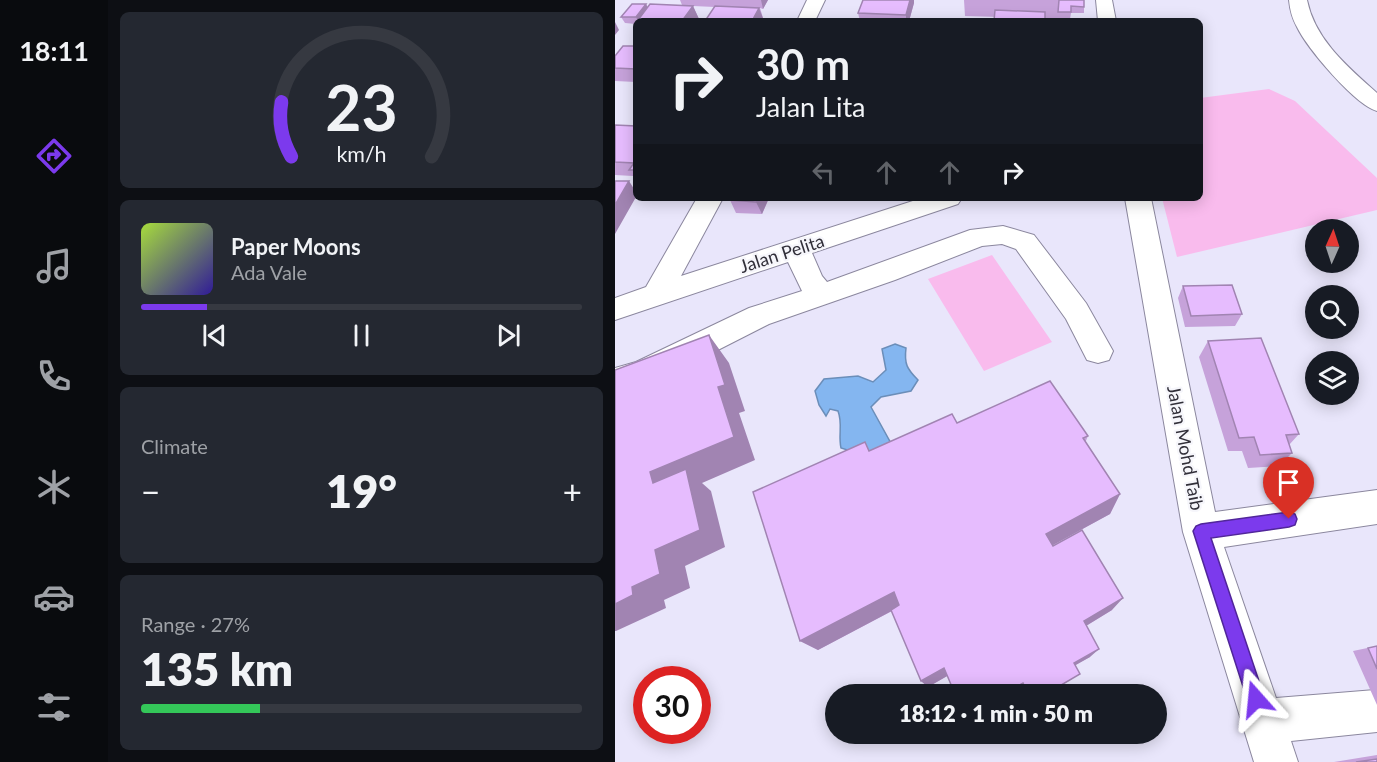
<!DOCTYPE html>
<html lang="en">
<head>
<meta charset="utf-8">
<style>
	:root { --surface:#171b24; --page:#242831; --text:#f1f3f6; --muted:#9ea1a6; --line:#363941; --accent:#7c3aed }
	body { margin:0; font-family:Lato,sans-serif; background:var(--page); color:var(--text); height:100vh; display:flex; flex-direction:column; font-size:22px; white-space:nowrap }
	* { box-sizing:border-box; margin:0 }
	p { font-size:20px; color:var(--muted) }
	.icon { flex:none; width:33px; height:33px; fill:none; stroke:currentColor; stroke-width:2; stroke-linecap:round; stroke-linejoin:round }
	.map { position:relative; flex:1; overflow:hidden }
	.details { display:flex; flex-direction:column; gap:12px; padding:12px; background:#0d0f14; width:507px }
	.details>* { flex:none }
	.top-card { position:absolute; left:18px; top:18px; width:570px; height:183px; border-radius:9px; box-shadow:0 3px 15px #0003; background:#171b24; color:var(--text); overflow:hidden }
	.needle { width:39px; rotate:3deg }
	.controls { position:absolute; left:690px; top:219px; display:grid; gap:12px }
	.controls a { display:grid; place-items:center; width:54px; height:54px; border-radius:50%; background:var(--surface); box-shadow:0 3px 15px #0003; font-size:30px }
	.speed { position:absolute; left:18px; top:666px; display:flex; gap:12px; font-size:30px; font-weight:700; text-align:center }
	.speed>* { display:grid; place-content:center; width:78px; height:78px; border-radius:50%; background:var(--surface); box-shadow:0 3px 15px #0003; line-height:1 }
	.speed .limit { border:9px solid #d22; background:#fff; color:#111 }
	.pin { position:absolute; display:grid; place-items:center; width:51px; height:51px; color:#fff; margin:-62px -26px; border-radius:50% 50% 50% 0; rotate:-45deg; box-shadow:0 0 6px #0007 }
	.pin .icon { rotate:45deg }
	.me { position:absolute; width:66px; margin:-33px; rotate:342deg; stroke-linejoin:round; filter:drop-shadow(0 0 4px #0008) }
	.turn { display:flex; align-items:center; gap:21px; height:126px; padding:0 24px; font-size:27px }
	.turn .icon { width:78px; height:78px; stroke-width:2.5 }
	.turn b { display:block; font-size:42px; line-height:51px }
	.lanes { display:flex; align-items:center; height:57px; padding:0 24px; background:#0003; justify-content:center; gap:30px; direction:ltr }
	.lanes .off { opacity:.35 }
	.big { font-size:45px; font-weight:800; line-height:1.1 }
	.details .widget { flex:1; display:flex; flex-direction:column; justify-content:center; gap:9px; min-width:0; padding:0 21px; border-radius:9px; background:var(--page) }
	.details .dial { align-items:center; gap:0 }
	.dial svg { height:156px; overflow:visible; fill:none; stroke:var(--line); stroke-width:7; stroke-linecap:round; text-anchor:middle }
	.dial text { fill:var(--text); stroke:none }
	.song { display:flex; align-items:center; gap:18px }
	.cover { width:72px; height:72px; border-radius:9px; background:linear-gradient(135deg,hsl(80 70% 55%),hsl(250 70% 35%)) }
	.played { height:6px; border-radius:3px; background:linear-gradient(90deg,var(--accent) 15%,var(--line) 15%) }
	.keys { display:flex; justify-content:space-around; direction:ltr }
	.heat { display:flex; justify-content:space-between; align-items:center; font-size:33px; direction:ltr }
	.charge { height:9px; border-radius:4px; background:linear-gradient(90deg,#34c759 27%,var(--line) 0) }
	.trip { position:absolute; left:210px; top:684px; width:342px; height:60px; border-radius:30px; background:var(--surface); box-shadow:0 3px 15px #0003; font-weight:800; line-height:60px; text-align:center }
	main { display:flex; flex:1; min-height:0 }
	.menu { display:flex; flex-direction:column; width:108px; justify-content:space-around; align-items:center; background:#090b0e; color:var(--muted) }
	.menu .icon { width:42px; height:42px }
	.menu .active { color:var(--accent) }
	.menu b { font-size:27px; color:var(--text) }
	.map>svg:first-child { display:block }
</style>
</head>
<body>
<main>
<nav class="menu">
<b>18:11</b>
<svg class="icon active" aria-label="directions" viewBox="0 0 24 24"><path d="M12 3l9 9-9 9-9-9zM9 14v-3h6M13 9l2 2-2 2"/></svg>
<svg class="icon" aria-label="music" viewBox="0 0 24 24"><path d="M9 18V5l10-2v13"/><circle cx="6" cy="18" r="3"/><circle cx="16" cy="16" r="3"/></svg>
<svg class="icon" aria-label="phone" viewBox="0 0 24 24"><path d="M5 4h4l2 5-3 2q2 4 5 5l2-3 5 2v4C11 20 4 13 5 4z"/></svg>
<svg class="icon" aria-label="climate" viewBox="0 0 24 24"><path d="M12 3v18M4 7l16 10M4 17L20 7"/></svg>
<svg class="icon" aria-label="car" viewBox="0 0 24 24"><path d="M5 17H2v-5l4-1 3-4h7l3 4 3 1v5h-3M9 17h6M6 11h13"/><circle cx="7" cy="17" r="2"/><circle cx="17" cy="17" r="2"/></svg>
<svg class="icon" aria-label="filters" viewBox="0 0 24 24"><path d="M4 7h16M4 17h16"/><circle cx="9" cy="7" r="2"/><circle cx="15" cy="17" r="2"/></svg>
</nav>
<section class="details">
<div class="widget dial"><svg viewBox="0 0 100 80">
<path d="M14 69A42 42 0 1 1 86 69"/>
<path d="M14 69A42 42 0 0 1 9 41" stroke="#7c3aed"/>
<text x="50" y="56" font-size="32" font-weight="700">23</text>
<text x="50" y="72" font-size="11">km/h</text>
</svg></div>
<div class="widget">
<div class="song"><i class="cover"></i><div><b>Paper Moons</b><p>Ada Vale</p></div></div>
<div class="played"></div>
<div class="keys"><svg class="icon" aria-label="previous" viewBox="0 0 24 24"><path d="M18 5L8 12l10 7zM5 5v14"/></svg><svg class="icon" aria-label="pause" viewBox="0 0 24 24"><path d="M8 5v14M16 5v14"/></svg><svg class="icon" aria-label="next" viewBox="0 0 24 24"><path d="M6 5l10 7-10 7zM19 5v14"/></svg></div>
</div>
<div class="widget"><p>Climate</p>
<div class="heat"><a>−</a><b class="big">19°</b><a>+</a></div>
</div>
<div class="widget"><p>Range · 27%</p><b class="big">135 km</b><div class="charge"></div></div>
</section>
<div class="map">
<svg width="762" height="762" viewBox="0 0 762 762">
	<rect width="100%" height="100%" fill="#e9e6fb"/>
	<path fill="#f9bbed" d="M654,89L680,101L762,178V210L562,257L547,198H585V98Z
		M377,255L437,342L369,371L313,279Z"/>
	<path fill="#84b6f0" stroke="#6b8eb9" stroke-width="1.5" d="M280,344L291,348C289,364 292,369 303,380L296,391L266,397L256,407L278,447L246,462L242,453L226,448C223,435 228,424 223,411L215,409L211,416L204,405L200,391L209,379L243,376L258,382L271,370L267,349Z"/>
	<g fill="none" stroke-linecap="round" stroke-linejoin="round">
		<g stroke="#8b879e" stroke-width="2">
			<path id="minor" d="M192,0H210L200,21H182Z
				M481,0H497L501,21H483Z
				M674,0H692C700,40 733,67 762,93V111C740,105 692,48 682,27C677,18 675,10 674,0Z
				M82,198H108L66,276L307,198H347L343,204L197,253L207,276L212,282L355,230L388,226L419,235L471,303L498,351L494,360L483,363L472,360L451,319L401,249L387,244L367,246L280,280L154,324L38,383L0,394V368L21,362L134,308L187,291L173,262L0,320V298L31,287Z
				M510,198H536L600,512L762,490V524L609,547L661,698L760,690H762V732L676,741L683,762H639L568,532Z"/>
		</g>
		<use href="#minor" fill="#fff" fill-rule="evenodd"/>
	</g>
	<path fill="#c6a2da" d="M65,0H153L148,9L145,8L149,21H90L100,7L78,6L84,19L82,21H21V24L10,23L6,17L31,4L33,7L67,5Z
		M248,0H299V3L294,21H245L243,13Z
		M349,0H469V13H456L455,19L350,16Z
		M21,46V82L0,81V56Z
		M0,125L21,126V180L18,176L0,175Z
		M116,198H154L147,214L121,213L115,200Z
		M178,198H190V200Z
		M568,286L627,314L620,326L570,327L563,298Z
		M593,341L684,434L674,445L677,453L664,466L633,468L627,451H613L584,357Z
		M342,423L473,436L470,443L505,494L495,514L438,545L497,610L471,626L475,657L460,665L457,679L432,694H408L405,688L394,694H370L369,691L332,676L313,687L306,681L277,611L203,650L185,641L254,451Z
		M762,646V705L738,651Z
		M762,755V762H719Z"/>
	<path fill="#a184b2" d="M146,0H153L148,9Z
		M295,0H299V3L294,21H291V15Z
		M31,4L34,11L23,20V21L21,17Z
		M78,6L84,19L82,21H67Z
		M144,8L149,21H137Z
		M0,22L4,30L0,35Z
		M14,181L21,192V197L0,234V205Z
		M143,198H154L147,214L141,202Z
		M94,335L114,363L130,411L124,413L140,460L87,483L96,491L110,547L70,566L75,588L49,600L51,608L1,631H0V604L17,587L40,550L38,483L35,472L103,387Z
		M505,494L495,514L427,551L431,534Z
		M279,592L288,605L203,650L185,641Z
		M508,598L497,610L461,632L469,621Z
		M484,649L475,657L452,670L459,663Z
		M329,668L334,675L313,687L306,681Z
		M408,683L405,688L394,694H388Z
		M367,686L369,691L362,694H353Z"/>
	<path fill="#e6bcfe" stroke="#a184b2" stroke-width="1.5" d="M248,0H295L291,15L243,13Z
		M444,0H469V7L456,6V12H443Z
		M17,4H31L21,17H6Z
		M35,4L78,6L67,21L23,20Z
		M100,6L144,8L137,21H90Z
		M380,10L430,12V21H379Z
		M8,46H21V69L0,68V56Z
		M0,125L21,126V170H14L19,163L0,162Z
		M0,181H14L0,205Z
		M116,198H143L141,202L115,200Z
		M617,285L627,314L576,316L568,286Z
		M94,335L110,385L103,387L119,437L35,472L38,483L71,469L85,530L40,550L45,574L17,587L18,595L0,604V370Z
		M646,338L684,434L671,435L677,453L645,455L639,437L624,438L593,341Z
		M435,381L473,436L468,438L505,494L431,534L438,546L467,530L508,598L469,621L484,649L459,663L465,674L431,694H413L408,683L388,694H371L367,686L353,694H340L329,668L306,681L276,610L284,605L279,592L185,641L138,492L250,442L254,451L337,414L342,423Z
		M762,646V669L753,648Z
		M762,759V762H741Z"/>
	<path fill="#7c3aed" stroke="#51269a" stroke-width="1.5" d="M674,512L680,514L682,519L680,525L674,527L596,538L650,699L647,706L641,708L634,706L632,699L578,531L581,526L586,524Z"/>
	<g text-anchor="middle" stroke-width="4.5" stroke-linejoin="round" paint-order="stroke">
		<g font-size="18" fill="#312f39" stroke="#f6f6fb">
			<text transform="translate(167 254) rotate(-18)" y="6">Jalan Pelita</text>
			<text transform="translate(570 448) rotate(79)" y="6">Jalan Mohd Taib</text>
		</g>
	</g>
</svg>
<div class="controls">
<a><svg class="needle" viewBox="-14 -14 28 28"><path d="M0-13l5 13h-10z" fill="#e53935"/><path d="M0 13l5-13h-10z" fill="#9ea1a6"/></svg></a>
<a><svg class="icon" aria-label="search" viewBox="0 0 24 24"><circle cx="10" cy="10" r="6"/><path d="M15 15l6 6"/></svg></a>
<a><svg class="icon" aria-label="layers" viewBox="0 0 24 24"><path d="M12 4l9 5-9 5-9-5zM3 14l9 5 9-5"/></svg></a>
</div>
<div class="speed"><div class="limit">30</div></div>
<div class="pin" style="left:674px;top:519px;background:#d93025"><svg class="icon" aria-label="arrive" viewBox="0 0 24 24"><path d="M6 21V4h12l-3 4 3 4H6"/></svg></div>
<svg class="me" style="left:641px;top:699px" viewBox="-20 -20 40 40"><path d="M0-17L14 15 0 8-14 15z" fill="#7c3aed" stroke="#fff" stroke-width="4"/></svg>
<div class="trip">18:12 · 1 min · 50 m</div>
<div class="top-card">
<div class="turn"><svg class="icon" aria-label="right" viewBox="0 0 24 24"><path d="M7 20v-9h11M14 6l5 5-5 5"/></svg><div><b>30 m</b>Jalan Lita</div></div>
<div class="lanes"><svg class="icon off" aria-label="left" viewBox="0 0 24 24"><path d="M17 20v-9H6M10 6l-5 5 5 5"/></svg><svg class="icon off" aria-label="ahead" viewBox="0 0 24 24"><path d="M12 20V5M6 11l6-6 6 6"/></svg><svg class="icon off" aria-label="ahead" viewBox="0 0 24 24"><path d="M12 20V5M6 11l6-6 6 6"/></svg><svg class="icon" aria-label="right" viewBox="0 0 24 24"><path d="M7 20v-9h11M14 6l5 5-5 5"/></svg></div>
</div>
</div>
</main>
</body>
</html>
